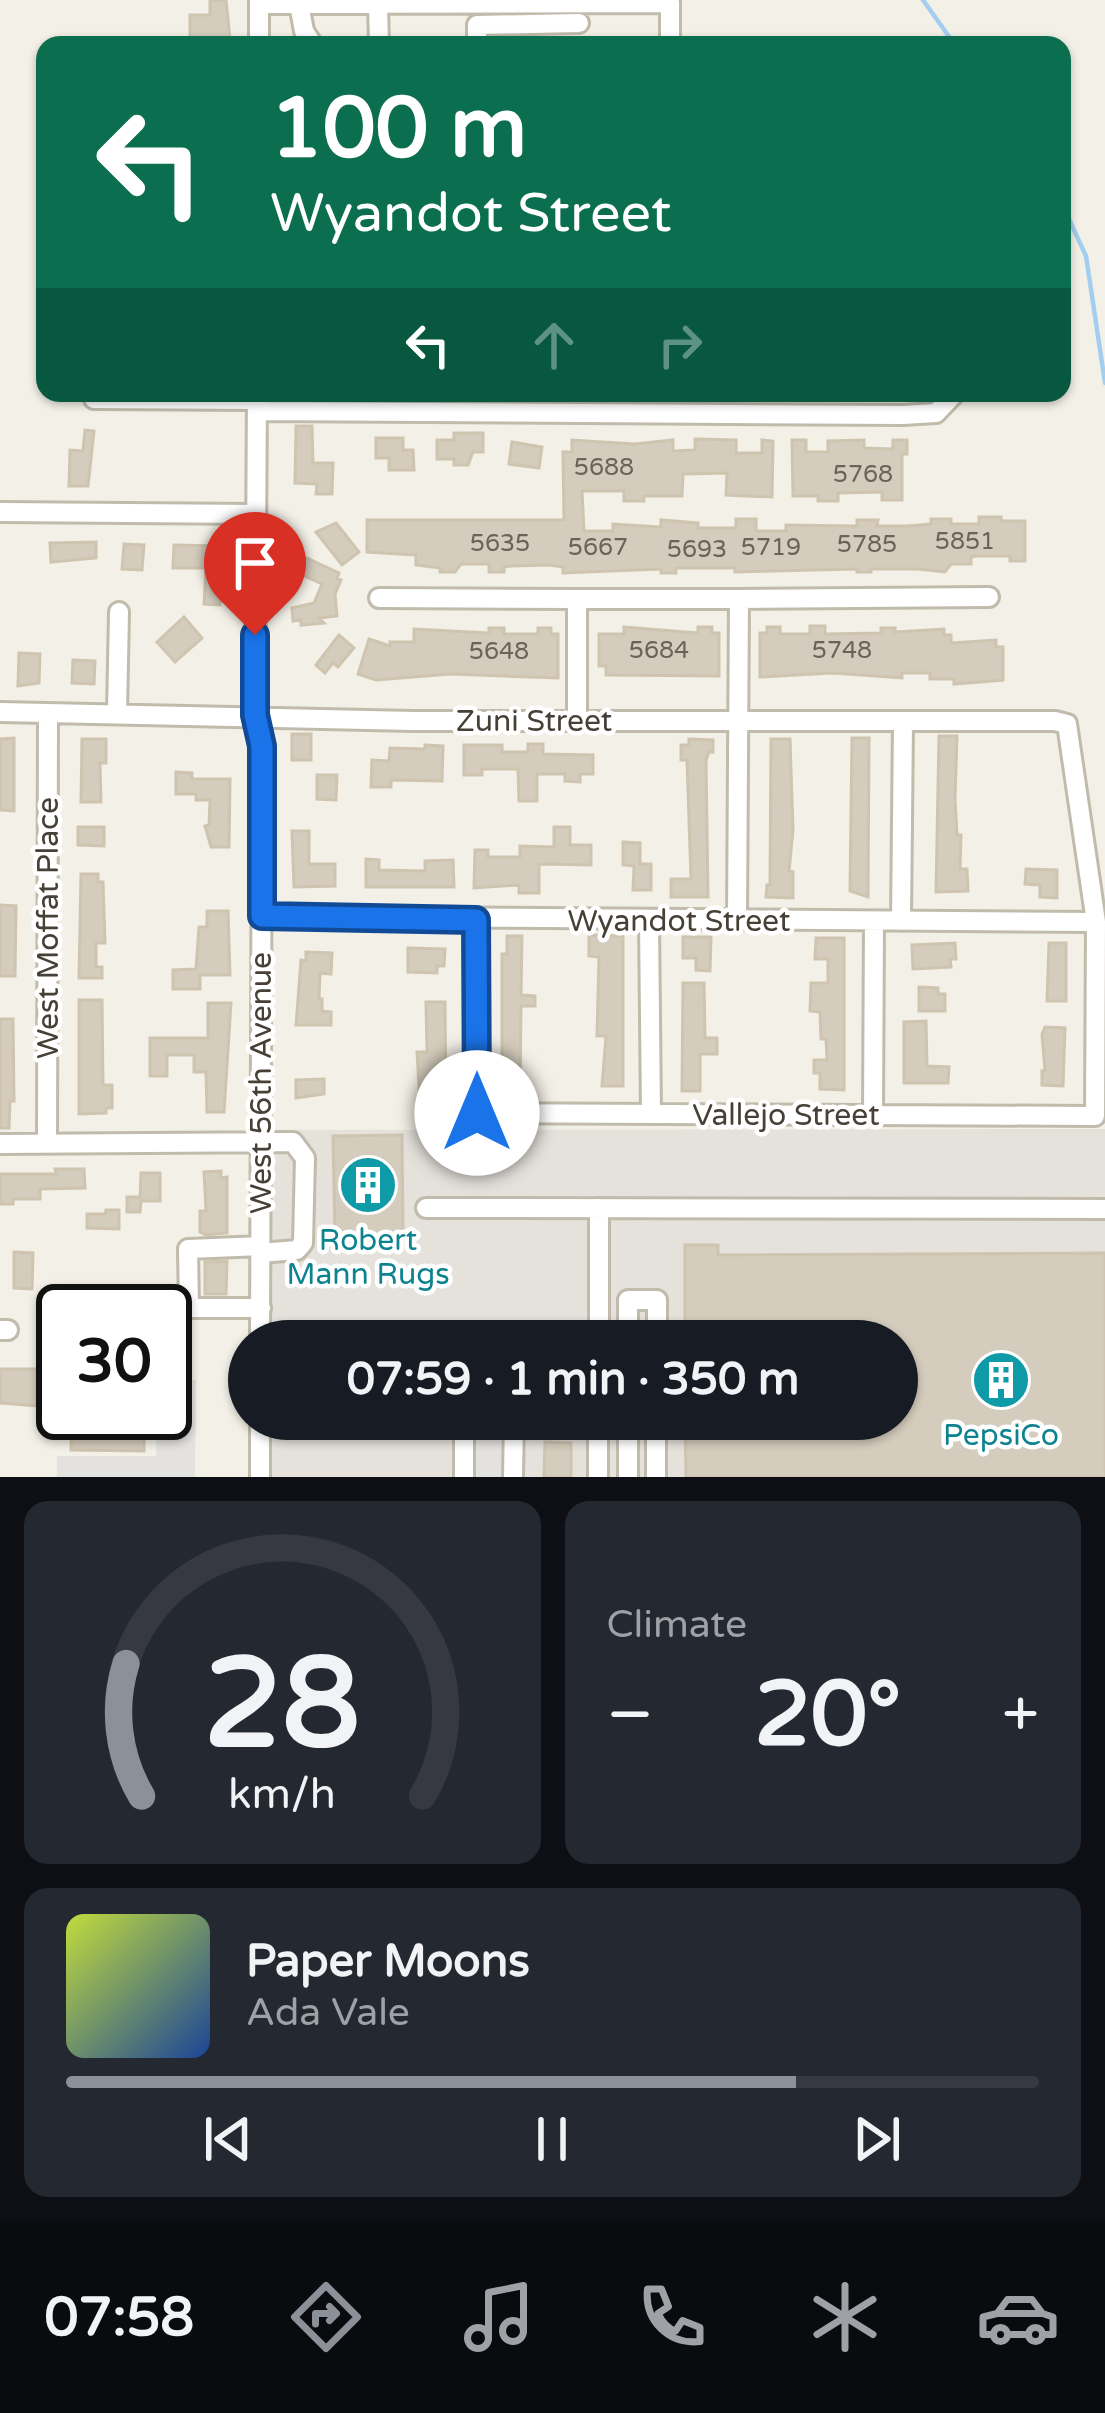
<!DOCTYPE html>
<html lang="en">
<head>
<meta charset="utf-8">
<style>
	:root { --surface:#171b24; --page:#242831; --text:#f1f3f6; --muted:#9ea1a6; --line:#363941; --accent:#8c9099 }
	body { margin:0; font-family:"Varela Round",sans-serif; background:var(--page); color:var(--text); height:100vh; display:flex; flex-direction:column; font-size:45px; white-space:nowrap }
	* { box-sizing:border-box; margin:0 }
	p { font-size:39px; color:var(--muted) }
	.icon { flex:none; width:66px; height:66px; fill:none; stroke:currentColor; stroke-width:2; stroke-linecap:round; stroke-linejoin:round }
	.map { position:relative; height:1477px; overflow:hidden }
	.side { display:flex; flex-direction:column; gap:24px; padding:24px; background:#0d0f14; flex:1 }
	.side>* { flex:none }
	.guide { position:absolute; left:36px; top:36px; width:1035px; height:366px; border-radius:24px; box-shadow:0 3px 9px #0004; background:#0b6e4f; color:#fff; overflow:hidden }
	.speed { position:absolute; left:36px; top:1284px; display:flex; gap:24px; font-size:60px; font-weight:700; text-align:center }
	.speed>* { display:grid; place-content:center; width:156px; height:156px; border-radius:50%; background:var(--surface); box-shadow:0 3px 9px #0004; line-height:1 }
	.speed .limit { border:6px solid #111; border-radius:18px; background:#fff; color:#111 }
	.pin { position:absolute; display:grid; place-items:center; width:102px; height:102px; color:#fff; margin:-123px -51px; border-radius:50% 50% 50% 0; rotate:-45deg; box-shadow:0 0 12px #0007 }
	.pin .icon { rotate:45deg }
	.me { position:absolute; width:132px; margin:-66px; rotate:0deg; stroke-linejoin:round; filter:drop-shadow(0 0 9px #0008) }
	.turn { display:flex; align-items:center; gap:42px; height:252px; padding:0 36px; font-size:54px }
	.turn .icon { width:156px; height:156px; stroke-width:2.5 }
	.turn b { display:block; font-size:84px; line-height:102px }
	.lanes { display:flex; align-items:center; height:114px; padding:0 36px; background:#0003; justify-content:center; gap:60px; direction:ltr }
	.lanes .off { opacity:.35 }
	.big { font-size:90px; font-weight:700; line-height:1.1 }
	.side .card { flex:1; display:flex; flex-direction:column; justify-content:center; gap:18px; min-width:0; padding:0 42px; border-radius:24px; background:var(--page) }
	.side .dial { align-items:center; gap:0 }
	.dial svg { height:312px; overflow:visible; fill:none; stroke:var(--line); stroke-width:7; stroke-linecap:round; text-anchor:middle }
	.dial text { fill:var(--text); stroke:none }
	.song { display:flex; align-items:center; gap:36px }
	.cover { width:144px; height:144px; border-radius:18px; background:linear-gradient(135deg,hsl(70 70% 55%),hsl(220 70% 35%)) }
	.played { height:12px; border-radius:6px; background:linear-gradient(90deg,var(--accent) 75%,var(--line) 75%) }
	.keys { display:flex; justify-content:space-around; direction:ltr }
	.heat { display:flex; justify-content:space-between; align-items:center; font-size:66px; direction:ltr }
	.side .tiles { flex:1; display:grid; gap:24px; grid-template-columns:1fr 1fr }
	.card:last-child { grid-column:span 2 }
	.trip { position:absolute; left:228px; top:1320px; width:690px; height:120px; border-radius:60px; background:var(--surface); box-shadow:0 3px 9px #0004; font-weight:700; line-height:120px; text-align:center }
	.tabs { display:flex; height:192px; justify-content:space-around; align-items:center; background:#090b0e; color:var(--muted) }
	.tabs .icon { width:84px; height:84px }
	.tabs .on { color:var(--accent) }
	.tabs b { font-size:54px; color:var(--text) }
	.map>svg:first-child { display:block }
</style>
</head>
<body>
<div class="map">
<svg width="1105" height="1477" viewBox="0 0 1105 1477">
	<rect width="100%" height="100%" fill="#f3f0e7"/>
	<path fill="#e5e1db" d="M1105,1129V1477H270V1419H897V1341H270V1130Z"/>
	<path fill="#e4e2df" d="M172,1380H196L195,1477H57V1456H156V1421H172Z
		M453,1419H534L533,1477H453Z"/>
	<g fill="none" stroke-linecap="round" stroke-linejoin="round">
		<path stroke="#a4ceef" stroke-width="4.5" d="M923,0L955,45
			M1062,204L1086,256L1105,383"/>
	</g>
	<path fill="#d4ccbc" stroke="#cfc4b0" stroke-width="3" d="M210,0H226L230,39H190V15H210Z
		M296,426H312L313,463H333L332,494H316L317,484L295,483Z
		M85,430L94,431L88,486H69L70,450L83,451Z
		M454,433H483V452H473L468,465H454V459H437V440H454Z
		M376,438H403V450H413L414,470H389V458H376Z
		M695,439L736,440V453H762V440L773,441L772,497L726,495L727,473L683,474L682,496H644V501H624V491H582L584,531H613V524L661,527V520L698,523V528H736V519H756V531H786V525L857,526V520H878L877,526H907L931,524V519H951V524H979V517H1001V521H1025V561H1010V556H976L971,557V564H951L945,572L917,569H871V572H857V569L735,572V568H676V573H661V569L563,573V567L549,565L510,566L504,567V572H489V564H461L455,572H440V568L416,565V555L367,552V520H564L563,452H572V440L635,444L673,440V451L695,450Z
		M792,440H806V452H828V441L864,440V448L893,449V440H907V454H902V500H882V492L838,493V501H818V496H793Z
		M512,442L542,447L539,468L509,464Z
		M336,523L359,552L342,565L316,532Z
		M96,542V558L51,562L50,543Z
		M124,544L144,545L142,570L122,569Z
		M174,545L224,546L220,605L204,604L206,568H173Z
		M296,553L339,573L337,578L341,580L335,594L337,616L319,618L324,623L301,625V620L293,621L292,608L314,603L322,584L289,569Z
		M184,617L202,638L175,662L157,642Z
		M810,626H825V634H829L881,633V628H895V632L944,629V635H951V643L996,640V647H1003V680L954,684V679H930V673H902V678L832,673L760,677V633H767V627H780V634H810Z
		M624,627L698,633V627H712V633H719V676L606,675V666H599V634H624Z
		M489,628H504V634H538V628H551V634H558V678L451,674L376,680L358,674L369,639L390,646V642H414V629L489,633Z
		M339,635L354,648L338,667L333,663L325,673L316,665Z
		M19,653L40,654L39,683L18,686Z
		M73,660L95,661L94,684L72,683Z
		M292,734H311V760H292Z
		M939,736H957L955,799L957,835H961L960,869H967L968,891L936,892Z
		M14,738V811L0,810V739Z
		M852,738H869L868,897L850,891Z
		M82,739H106V763H100L101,802H81Z
		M689,739L713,740V752H709L706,760L708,897H671V879H691L687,760H681V745H689Z
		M771,739H790L793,830L789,871L793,872V898L766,897L767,885H770Z
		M528,744H543V754L593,755V774H580V782L565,781V774H537V801H519L518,769H482V775H464V745H502V752H528Z
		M425,745L443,746L442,781L391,780V787H371L372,760L389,761L390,748L425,749Z
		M176,772L192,773V779H230L229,847H211L205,826L209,825L210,800H196V794H176Z
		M317,775H337L336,800L317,799Z
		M78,827H104V846L78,845Z
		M554,827H570V845H591V865L539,864V893H519V885L474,888L475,850H488V857H520V846L554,847Z
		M292,831H309V864H335V886L294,887Z
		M623,842L640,843V864H651V890H633L634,866L623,865Z
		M366,859L379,860V870L425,871V861L453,860L454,887H366Z
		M1026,869L1057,870V898L1040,897V885L1025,884Z
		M81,874H98V882H103L105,943H96V967H102V978H79Z
		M0,905L16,906L15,976H0Z
		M207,911H228L230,975H200V989H173V970L196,969L199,927H207Z
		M589,935L623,936V1086H602L606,1036H597L599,957L589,956Z
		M507,936H522L521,995L535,996V1006H521L520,1088L502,1087V954H507Z
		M683,937H711L710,971L696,970V958H683Z
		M816,938H844V1090L820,1089V1073H814V1060H827L826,1039H821L820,1012L810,1011L811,983H828V959H815Z
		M955,943L956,959H950L951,967L913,969L912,945Z
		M1049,943H1066V1001H1047Z
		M408,948L445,949L444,966H437V973L408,972Z
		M306,952L332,953L331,974L320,973L319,999H322V1011L331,1012V1025H296L301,960L306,961Z
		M683,983H704L705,1038H717V1054H700V1091H682Z
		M919,987L938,988V994H945V1011H919Z
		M79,1000H102L103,1085H112V1108H106V1113L79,1114Z
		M426,1002H445L446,1118L421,1119L417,1052H427Z
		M208,1003H231L224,1112H207L206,1072H194V1055H167V1076H150V1038H208Z
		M0,1019H13L14,1101H10L9,1128H0Z
		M926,1021L927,1066L949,1067L948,1083H904V1022Z
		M1045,1027L1065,1028L1063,1086L1042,1085V1071H1045L1042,1034Z
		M324,1079V1094L296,1098V1080Z
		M402,1135L403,1235L335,1236L333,1136Z
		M55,1169H84L85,1188L40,1189V1199H13V1204H0V1174H56Z
		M221,1171V1178L227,1177V1233L206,1235L200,1232V1211H206L204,1172Z
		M141,1173H160V1201H141L140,1212H127V1197H140Z
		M106,1210H119V1229L87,1228V1214H105Z
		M685,1245H718V1255L1105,1253V1477H686L685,1419H897V1341H685Z
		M14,1252L33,1253L32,1289L14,1288Z
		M227,1261L226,1294H205V1262Z
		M568,1329V1341H494L493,1330Z
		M0,1369H40L39,1376H63V1408L0,1403Z
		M72,1413H144V1451L71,1450Z
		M545,1442L571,1443V1477H544Z"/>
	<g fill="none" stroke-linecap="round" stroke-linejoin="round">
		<g stroke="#c1bbac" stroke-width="24">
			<path id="minor" d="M259,4L670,3V45
				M299,4L304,31L313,45
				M378,4L379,45
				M259,45V0
				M477,45V25L579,23
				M257,393L255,715L262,746L260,1341
				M94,399L257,400
				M257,411L903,415L936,413L955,393
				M0,512L255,514
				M379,598L577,599
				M739,599L989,597
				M0,712L413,721H1055L1067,724L1096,922L1095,1116L477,1113L476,920
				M117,713L119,612
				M577,721V599H739L737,921
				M262,916L1096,922
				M649,921L651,1114
				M901,921L903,722
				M873,1115L874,921
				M47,1143L48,713
				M0,1144L293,1142L305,1158L303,1243L297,1250L260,1253
				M426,1208L1105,1209
				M260,1246L188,1249L189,1308H261
				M0,1330H8
				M599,1341V1208
				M628,1341V1300H657V1341
				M464,1419V1477
				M260,1477V1419
				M513,1477L514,1419
				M598,1477V1419
				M628,1477V1419
				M656,1477V1419"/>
		</g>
		<use href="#minor" stroke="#fff" stroke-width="18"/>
	</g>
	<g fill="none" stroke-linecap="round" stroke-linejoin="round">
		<g stroke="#114b97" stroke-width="30">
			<path id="route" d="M255,635V715L262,746V916L476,920L477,1113"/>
		</g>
		<use href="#route" stroke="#1a73e8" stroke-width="21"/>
	</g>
	<defs>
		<g id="building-disc" transform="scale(3)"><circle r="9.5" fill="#0f9aa8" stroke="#fff"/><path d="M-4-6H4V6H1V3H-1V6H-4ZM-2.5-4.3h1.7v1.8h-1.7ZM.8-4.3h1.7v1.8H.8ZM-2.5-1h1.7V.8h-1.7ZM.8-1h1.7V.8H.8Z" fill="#fff"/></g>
	</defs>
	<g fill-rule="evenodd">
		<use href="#building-disc" x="368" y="1185"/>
		<use href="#building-disc" x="1001" y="1380"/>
	</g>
	<g text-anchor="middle" stroke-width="9" stroke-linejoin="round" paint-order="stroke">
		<g font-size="24" fill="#6a6358">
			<text x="604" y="475">5688</text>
			<text x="863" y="482">5768</text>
			<text x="965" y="549">5851</text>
			<text x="500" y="551">5635</text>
			<text x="867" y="552">5785</text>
			<text x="598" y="555">5667</text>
			<text x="771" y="555">5719</text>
			<text x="697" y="557">5693</text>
			<text x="659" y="658">5684</text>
			<text x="842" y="658">5748</text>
			<text x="499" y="659">5648</text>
		</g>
		<g font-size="30" fill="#464036" stroke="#fff">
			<text x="534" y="731">Zuni Street</text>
			<text x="679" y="931">Wyandot Street</text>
			<text transform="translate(48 928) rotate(-90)" y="10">West Moffat Place</text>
			<text transform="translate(261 1083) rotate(-90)" y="10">West 56th Avenue</text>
			<text x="786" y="1125">Vallejo Street</text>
		</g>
		<g font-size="30" fill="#0d838f" stroke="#fff">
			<text x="368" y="1250">Robert<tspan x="368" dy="34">Mann Rugs</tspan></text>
			<text x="1001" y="1445">PepsiCo</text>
		</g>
	</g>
</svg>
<div class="speed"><div class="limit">30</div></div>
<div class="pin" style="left:255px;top:635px;background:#d93025"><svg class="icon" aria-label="arrive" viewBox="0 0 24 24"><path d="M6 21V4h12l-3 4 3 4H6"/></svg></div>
<svg class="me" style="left:477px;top:1113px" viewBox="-20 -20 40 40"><circle r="19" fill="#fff"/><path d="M0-13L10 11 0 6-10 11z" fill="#1a73e8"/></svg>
<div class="trip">07:59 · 1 min · 350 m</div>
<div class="guide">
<div class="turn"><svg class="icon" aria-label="left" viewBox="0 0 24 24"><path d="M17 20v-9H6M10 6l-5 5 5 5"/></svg><div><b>100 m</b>Wyandot Street</div></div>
<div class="lanes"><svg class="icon" aria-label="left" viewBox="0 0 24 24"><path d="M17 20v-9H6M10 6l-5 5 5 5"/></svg><svg class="icon off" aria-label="ahead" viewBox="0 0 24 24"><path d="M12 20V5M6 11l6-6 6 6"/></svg><svg class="icon off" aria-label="right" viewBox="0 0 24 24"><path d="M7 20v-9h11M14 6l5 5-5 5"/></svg></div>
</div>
</div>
<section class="side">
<div class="tiles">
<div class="card dial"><svg viewBox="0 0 100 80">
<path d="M14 69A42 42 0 1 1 86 69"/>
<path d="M14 69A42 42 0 0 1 10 35" stroke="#8c9099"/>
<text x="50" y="56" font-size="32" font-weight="700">28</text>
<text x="50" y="72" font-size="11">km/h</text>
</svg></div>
<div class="card"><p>Climate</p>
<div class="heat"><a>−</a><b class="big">20°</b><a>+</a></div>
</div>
<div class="card">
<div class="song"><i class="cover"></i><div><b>Paper Moons</b><p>Ada Vale</p></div></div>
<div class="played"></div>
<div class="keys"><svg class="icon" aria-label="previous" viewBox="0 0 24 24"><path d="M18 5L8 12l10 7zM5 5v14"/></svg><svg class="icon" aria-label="pause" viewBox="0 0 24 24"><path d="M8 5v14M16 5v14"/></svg><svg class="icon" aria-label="next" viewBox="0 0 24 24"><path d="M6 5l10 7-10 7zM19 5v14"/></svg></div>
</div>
</div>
</section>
<nav class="tabs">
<b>07:58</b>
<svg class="icon on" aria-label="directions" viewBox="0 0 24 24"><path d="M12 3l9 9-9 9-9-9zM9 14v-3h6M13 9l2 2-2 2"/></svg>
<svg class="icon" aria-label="music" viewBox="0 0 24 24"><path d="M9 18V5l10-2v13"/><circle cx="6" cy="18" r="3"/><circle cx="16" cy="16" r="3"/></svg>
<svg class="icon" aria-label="phone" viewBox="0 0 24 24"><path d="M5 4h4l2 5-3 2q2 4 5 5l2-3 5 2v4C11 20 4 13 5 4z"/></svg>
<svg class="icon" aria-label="climate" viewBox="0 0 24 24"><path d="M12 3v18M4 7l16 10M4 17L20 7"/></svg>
<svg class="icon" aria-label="car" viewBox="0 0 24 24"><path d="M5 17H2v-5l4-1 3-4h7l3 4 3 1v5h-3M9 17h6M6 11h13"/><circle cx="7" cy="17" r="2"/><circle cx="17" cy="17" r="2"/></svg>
</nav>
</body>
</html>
